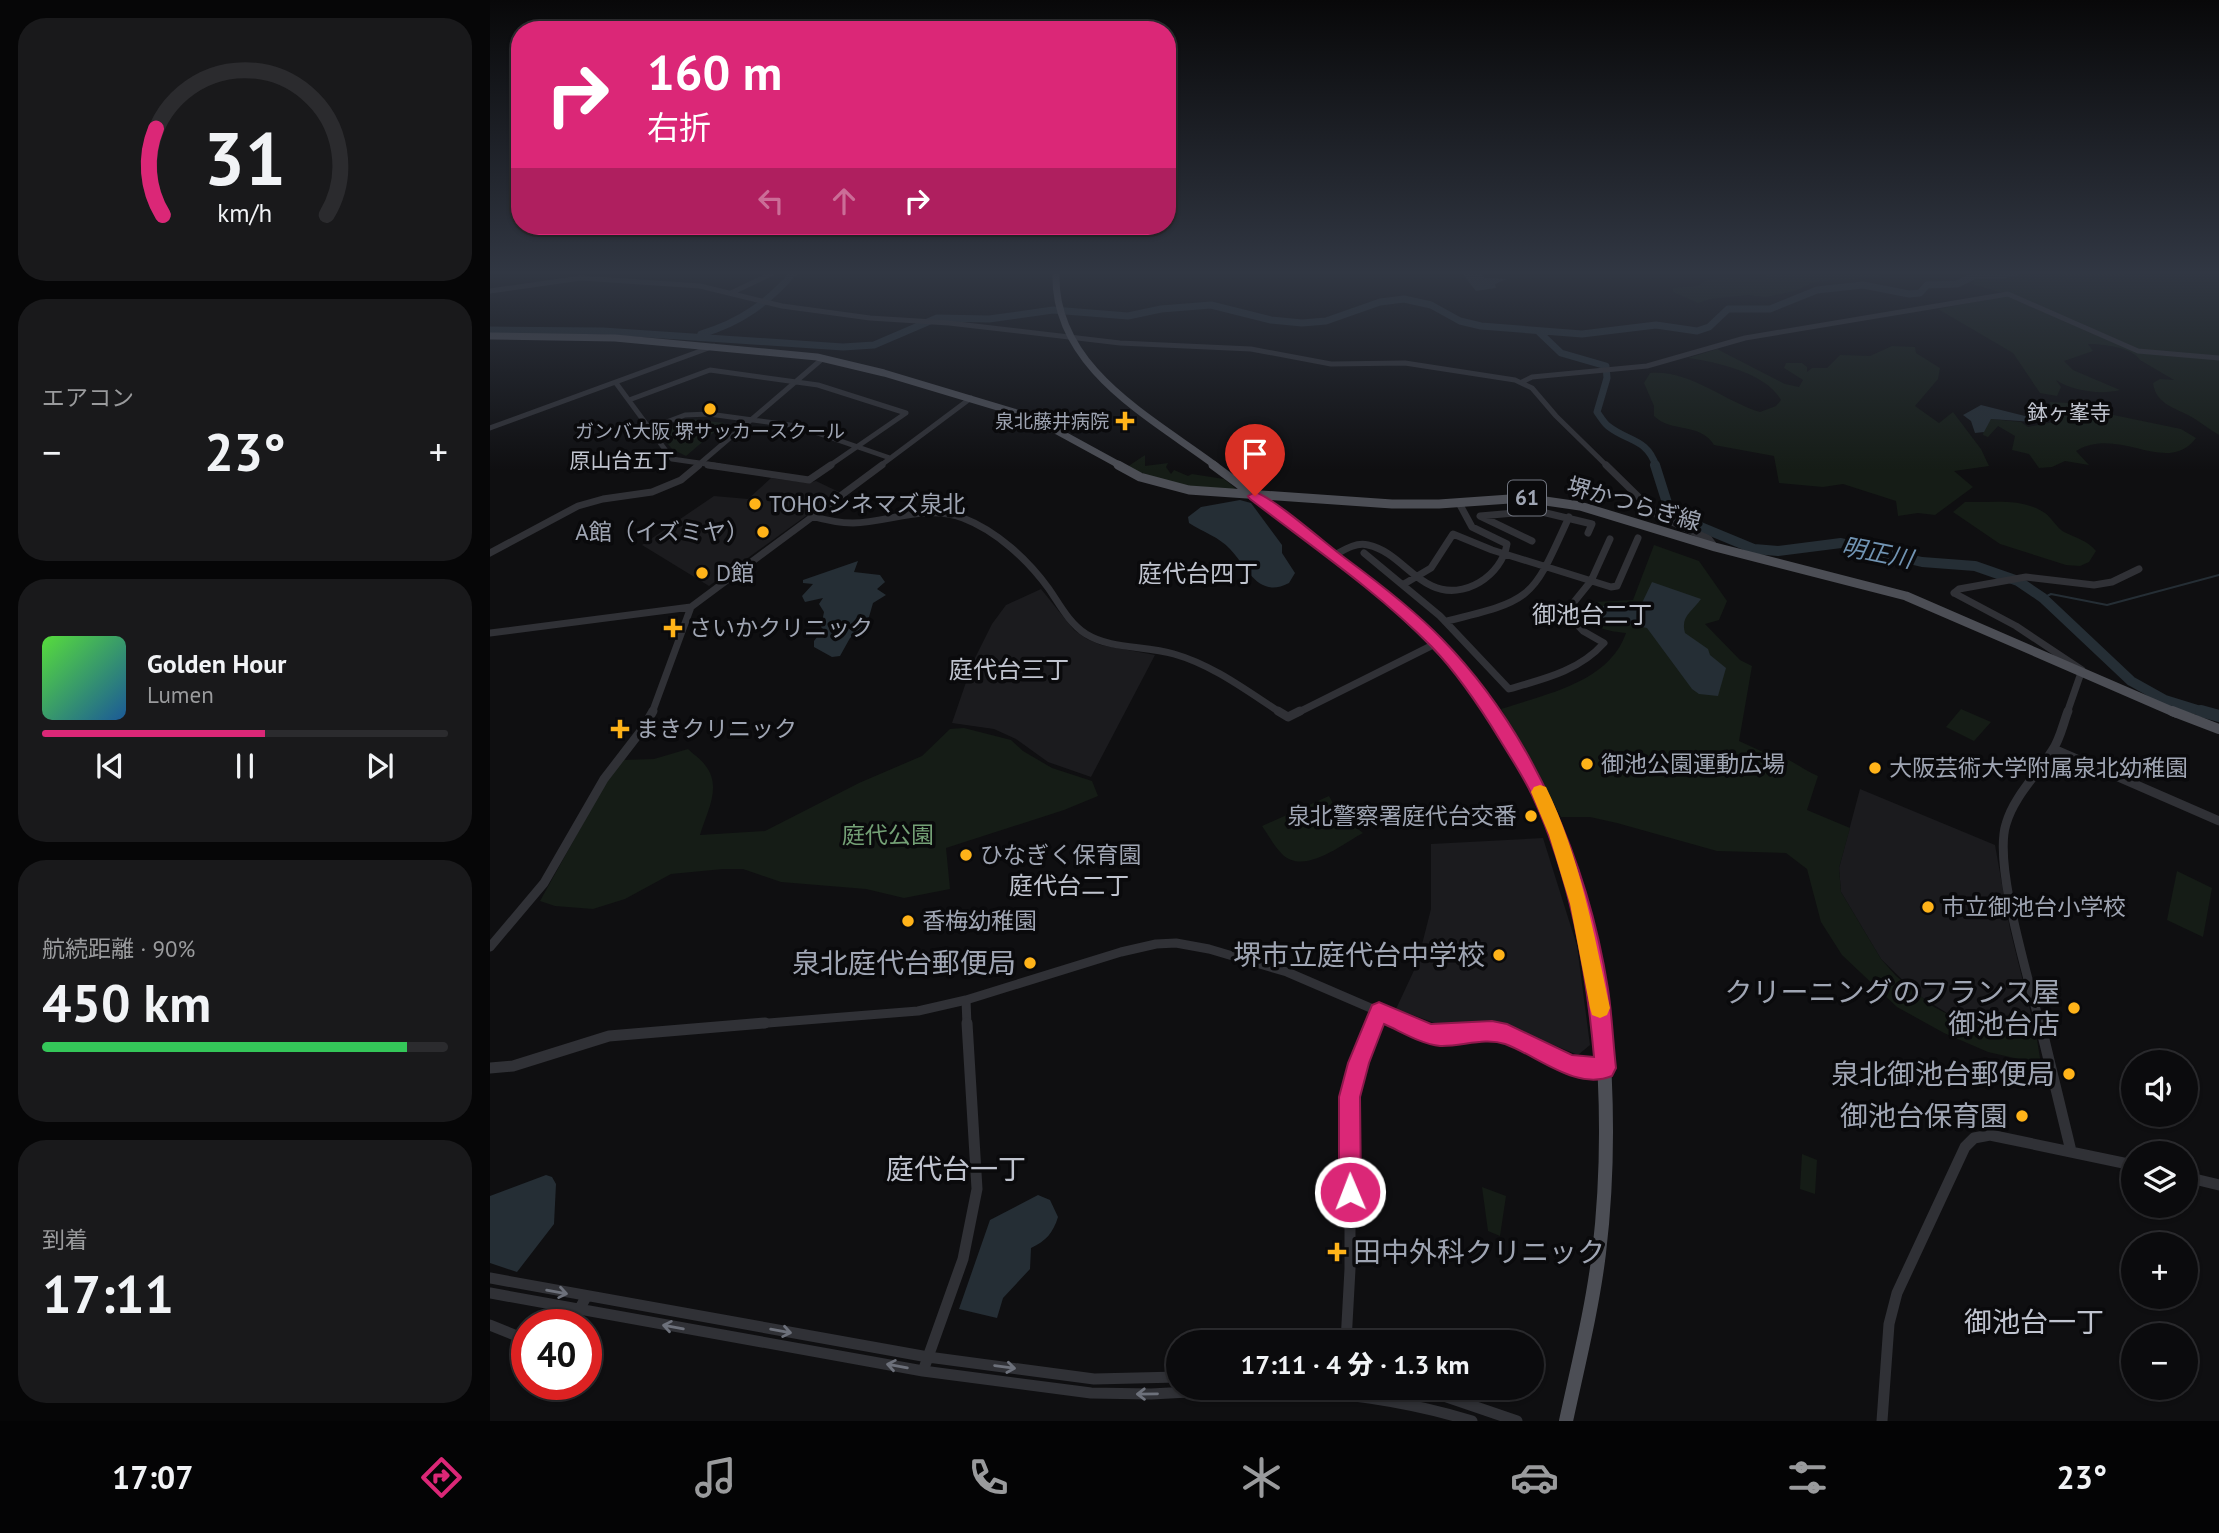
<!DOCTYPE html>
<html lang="ja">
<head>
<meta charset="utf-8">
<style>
	:root { --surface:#0b0b0d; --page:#19191b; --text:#f1f3f6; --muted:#9a9b9d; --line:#2b2b2e; --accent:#db2777 }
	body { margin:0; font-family:"PT Sans","Noto Sans JP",sans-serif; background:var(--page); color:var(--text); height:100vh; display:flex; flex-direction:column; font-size:26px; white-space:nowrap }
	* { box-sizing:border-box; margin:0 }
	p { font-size:23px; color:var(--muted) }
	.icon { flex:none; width:38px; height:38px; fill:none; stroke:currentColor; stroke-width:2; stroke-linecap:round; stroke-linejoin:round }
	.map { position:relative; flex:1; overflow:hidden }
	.drawer { display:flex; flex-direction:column; gap:18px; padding:18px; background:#060607; width:490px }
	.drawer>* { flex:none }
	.top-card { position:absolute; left:21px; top:21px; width:665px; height:214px; border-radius:28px; box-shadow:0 2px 5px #0004,0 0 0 2px var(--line); background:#db2777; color:#fff; overflow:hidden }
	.buttons { position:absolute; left:1631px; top:1050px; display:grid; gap:14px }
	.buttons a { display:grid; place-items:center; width:77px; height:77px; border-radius:50%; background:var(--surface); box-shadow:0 2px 5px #0004,0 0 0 2px var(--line); font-size:35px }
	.speed { position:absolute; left:21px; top:1309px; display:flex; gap:14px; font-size:35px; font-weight:700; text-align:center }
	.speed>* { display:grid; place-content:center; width:91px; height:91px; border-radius:50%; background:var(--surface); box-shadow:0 2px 5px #0004,0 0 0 2px var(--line); line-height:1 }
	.speed .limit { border:10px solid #d22; background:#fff; color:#111 }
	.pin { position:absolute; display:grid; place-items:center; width:60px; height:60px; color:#fff; margin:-72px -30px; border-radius:50% 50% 50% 0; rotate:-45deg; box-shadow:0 0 7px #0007 }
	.pin .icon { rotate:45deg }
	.me { position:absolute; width:77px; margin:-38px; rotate:359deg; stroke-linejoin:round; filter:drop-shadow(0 0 5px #0008) }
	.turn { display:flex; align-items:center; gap:24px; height:147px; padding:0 21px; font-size:32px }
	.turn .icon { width:91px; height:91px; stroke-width:2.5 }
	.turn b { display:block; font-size:49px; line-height:60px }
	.lanes { display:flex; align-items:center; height:66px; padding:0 21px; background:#0003; justify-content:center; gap:35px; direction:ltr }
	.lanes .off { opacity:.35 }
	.big { font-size:52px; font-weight:800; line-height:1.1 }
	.drawer .tile { flex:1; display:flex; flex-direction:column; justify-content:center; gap:10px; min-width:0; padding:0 24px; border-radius:28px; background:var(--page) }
	.drawer .dial { align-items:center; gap:0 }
	.dial svg { height:182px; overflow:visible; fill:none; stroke:var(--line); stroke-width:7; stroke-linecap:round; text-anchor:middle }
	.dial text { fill:var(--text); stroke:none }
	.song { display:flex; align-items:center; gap:21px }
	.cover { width:84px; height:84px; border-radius:10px; background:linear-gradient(135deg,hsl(110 70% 55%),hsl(210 70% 35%)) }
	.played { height:7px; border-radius:4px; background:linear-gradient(90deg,var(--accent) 55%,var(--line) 55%) }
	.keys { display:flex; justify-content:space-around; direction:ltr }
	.heat { display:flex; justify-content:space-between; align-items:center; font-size:38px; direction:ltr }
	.charge { height:10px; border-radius:5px; background:linear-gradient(90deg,#34c759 90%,var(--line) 0) }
	.trip { position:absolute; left:676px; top:1330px; width:378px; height:70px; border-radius:35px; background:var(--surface); box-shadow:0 2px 5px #0004,0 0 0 2px var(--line); font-weight:800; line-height:70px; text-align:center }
	.menu { display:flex; height:112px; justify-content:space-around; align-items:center; background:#040405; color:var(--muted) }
	.menu .icon { width:49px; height:49px }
	.menu .selected { color:var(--accent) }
	.menu b { font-size:32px; color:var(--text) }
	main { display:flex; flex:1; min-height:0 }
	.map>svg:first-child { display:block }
</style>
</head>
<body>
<main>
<section class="drawer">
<div class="tile dial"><svg viewBox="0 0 100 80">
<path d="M14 69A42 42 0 1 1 86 69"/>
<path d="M14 69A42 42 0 0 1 11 31" stroke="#db2777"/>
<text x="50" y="56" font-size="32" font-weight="700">31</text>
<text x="50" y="72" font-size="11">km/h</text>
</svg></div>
<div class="tile"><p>エアコン</p>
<div class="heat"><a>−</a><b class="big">23°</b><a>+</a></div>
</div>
<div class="tile">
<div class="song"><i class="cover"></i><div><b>Golden Hour</b><p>Lumen</p></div></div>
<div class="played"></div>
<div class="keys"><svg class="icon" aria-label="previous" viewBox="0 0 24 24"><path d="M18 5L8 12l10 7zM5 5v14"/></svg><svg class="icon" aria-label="pause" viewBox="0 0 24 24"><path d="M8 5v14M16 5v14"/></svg><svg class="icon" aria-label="next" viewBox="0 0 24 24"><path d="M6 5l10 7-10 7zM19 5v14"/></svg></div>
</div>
<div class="tile"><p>航続距離 · 90%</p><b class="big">450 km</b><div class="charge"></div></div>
<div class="tile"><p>到着</p><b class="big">17:11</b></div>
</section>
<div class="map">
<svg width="1729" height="1421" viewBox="0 0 1729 1421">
	<rect width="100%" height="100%" fill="#0f0f11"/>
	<path fill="#1b1b1e" d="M281,478L319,483L326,481L349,492L219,586L152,545L224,496L258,499Z
		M551,589L584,630L597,639L611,645L665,655L601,777L558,762L526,739L504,729L462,723L483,662L502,624L516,605Z
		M1370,789L1505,845L1520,929L1546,1034L1506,1029L1465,1018L1428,995L1391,959L1351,892L1349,868Z
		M1053,838L1087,946L1100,1045L1088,1055L1002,1020L953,1026L906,1009L927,964L941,909V844Z"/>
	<path fill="#151c16" d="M1397,271L1387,277L1324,282L1305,291L1276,297L1258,295L1220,299L1208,303L1183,292V288L1207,286L1217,280L1232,278L1273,279L1280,273Z
		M1546,271L1622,274L1633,271H1729V435C1720,430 1713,424 1705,419C1688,408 1666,406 1663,383L1670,379L1684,380L1650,360C1642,347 1612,344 1598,344L1603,351L1574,361L1583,370L1630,390C1611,395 1582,391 1566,380L1571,387L1567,396L1550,393L1523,353L1448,309L1516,296L1513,293L1482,284L1485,278Z
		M1402,346L1425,347L1426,353L1450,368L1448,379L1425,406L1449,423L1463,412L1491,449L1499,466L1464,471L1483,487L1445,515L1428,513L1408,516L1406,501L1353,484L1333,487L1289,483L1284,456L1224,445C1210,422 1181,433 1164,416V406L1154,383L1160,373C1199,369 1234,401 1270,412L1286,406L1291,400C1276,373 1227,362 1198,358L1227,349L1295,384L1309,387L1313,380L1294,368L1296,363H1312L1317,367V372L1322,368H1337L1350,355L1380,356Z
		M1560,402L1598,404L1609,412L1691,429L1706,438C1677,477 1629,425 1586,451L1599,465L1575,461L1562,467L1549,468L1539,454L1522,450L1525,436L1508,426L1498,437L1493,435L1494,427L1501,419L1531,422L1538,427L1563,422Z
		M200,419L235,423L196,456L182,449L167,431Z
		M655,455V466L678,463L676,467L681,474L684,470L698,476L702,474L734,479L745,488L741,492C705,489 671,481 637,467Z
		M1475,502C1502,503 1531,497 1555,513C1562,518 1566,527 1574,532C1586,538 1597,540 1606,551L1599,562L1590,566L1576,565L1510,544L1463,512Z
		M1164,545L1209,561L1237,601L1229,620L1215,624L1250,660L1262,666L1249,741L1284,757L1288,756C1303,760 1313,770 1328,776L1317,810L1360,828L1349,868L1351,892L1391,959L1406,976L1444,1007L1465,1018L1506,1029L1546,1034L1551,1064L1498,1052L1454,1033L1407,1007L1352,955L1331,922L1317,869L1296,853L1227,851L1127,823L1100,817H1071L1011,709C1055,694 1119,683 1136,633C1120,631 1100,630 1098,610L1103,602L1143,600Z
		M1471,709L1501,722L1484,741L1456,727Z
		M474,728L521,740L533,751L562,768L602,781L608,796L574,810L456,848L460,889L414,898L376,889L291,882L253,869H233L181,874L135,899L103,909L65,906L50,901L116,782L132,760L164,759L198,749C204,755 211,759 215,765C233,787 216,813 210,835L275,831L369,783L432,756L460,729Z
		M839,796L849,814L873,833C852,844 814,876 792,854C784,846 779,836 772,826Z
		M1687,871L1722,888L1713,937L1677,920Z
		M1312,1154L1327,1160L1325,1194L1310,1189Z
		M992,1187L1016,1196L1010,1236L998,1231Z"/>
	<path fill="#252e35" d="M970,271H988L995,278L1017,279L1005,284L1006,288L986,291Z
		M1491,405L1543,418L1544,422L1501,419L1494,432L1485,433L1481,421L1473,415Z
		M750,500L761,503L792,545V553L805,573L799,583C768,599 758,568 740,549C729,537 713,532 699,523L698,517L711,507Z
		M368,561L364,572L390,575L395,582L387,589L396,595L383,603L377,624L360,638L350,656L342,657L324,647V641L333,629L331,627L334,612L329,604L333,598L315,602L312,596L323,584L313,583V580Z
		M1162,582L1211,599C1203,611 1190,616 1195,633L1218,649L1220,655L1236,668L1228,696L1209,694L1202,689L1157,628L1113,619L1109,613L1113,606L1152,603Z
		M56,1175L62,1177L66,1184L64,1224L27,1272L0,1263V1196Z
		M548,1195L560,1200L568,1217C563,1233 556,1241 541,1248L540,1269L513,1298L507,1318L469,1309L500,1220Z"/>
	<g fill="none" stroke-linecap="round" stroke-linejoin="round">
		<path stroke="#252e35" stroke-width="2" d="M1553,598L1561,594L1617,605L1729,575"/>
		<path stroke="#252e35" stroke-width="7" d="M1573,271H1632
			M0,330L113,331L353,347L384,345L447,318L499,319L563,310L638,316L671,309L721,305L781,320L812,323L836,321L890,302L914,299L941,305L970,321L991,326L1092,334L1166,325L1207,331L1219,327L1238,309H1280L1327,290L1373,285L1419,294L1430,293L1437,285L1467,284L1486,275L1509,276L1529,271
			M1049,332L1071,353L1116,366L1117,378L1107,412C1110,416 1114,423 1118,426C1138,442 1157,438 1166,466
			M211,334C250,323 279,302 305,271"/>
		<path stroke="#252e35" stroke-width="10" d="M1165,465L1178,506L1189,518L1264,549L1288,551L1351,543L1432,562L1485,566L1528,581L1553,598L1641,681L1675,700L1717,713"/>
		<path stroke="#252e35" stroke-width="12" d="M1711,711L1729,716"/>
		<path stroke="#303136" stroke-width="5" d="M0,291L91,278L210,286L292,306L380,318L459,323L630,343L761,349L841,364L915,363L1025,380L1042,388L1066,416L1117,466
			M241,293L287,271
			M1032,382L1042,377L1157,366L1255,338L1518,294L1648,351L1729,358
			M126,383L182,459L230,466
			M139,400L220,370L328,385L416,413L339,466
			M0,428L224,346
			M158,429L195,415L219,414L307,426L400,458
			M207,466L331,360
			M390,466L481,398"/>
		<path stroke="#303136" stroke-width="7" d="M218,465L319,480L341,465
			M1116,465L1167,515L1219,539L1225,547
			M321,516C335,520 348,523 363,523C400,522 436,504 473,518C507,531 538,560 559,589C570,605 579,623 596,634C622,650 655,645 684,654C723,665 757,691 791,713
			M1042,541L990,516L1048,511L1102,524L1098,533
			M0,553L88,506L113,499L162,492L191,480L209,465
			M874,553L950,616L1019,689C1054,679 1089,671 1114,643L1093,631L1082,619L1084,602L1101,581L1120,539
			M843,556C854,550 865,542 878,545C905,551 919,576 942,586C974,601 1012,575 1017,544L982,527L969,503
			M914,584L941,568L963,534L1002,550L1121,587L1127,586L1148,538
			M1464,593L1526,626L1592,670L1577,713
			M1464,593L1469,589L1536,577L1604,585L1622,582L1649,569
			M957,621C1045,600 1042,598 1079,517
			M0,633L201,607
			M162,713L201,607L392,465
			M807,713L947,643"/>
		<path stroke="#303136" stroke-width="9" d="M788,711L798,717L810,711
			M1564,749L1729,821
			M0,947L54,883L114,779L154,727L163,711
			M476,1000L477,1025
			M253,1025L428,1011L476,1000L631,952L666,944L686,943L719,949L797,972L920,1025
			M884,1025L889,1011
			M1550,1025C1539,979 1503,865 1516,824C1524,796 1547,775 1562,751C1570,740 1573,724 1578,711"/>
		<path stroke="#303136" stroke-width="11" d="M916,1023L940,1034L953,1036L1002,1031L1017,1035L1081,1065L1115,1068
			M1550,1023L1581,1151
			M0,1068L23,1066L119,1036L275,1023
			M1696,1177L1729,1185
			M0,1278L438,1357L604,1379L688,1377
			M0,1293L433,1371L601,1393L661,1394L774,1388
			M0,1325L27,1336L37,1346
			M81,1325L96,1297
			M856,1342L860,1269V1096L884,1023
			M433,1371L473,1259L487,1189L477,1023
			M775,1388C846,1392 914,1400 982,1421
			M916,1388L948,1394L1027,1421
			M1392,1421L1399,1324L1407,1293L1475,1147L1484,1138L1500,1135L1643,1165"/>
		<path stroke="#4c4e55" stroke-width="7" d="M566,271C562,367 659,416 726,466
			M0,336L125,338L327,357L394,373L524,412L567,431L631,466"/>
		<path stroke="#4c4e55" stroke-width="9" d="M628,465L650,477L699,490L902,504H949L1034,498L1090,506L1225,547L1416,596L1686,713
			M723,465C825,541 926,609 1003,713"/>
		<path stroke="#4c4e55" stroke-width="10" d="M1002,711C1067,800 1101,916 1111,1025
			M1682,711L1729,729"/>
		<path stroke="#4c4e55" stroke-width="14" d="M1076,1421C1088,1365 1102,1310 1109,1253C1118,1177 1118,1100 1111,1023"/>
	</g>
	<defs><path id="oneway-shaft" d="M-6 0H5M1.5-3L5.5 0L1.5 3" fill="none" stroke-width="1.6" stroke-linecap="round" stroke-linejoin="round" transform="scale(1.75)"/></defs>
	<g stroke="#6d717b">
		<use href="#oneway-shaft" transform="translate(67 1292) rotate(10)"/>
		<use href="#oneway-shaft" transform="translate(183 1327) rotate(-170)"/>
		<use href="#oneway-shaft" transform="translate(291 1331) rotate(10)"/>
		<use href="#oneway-shaft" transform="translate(407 1366) rotate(-170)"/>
		<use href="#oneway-shaft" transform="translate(515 1367) rotate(8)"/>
		<use href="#oneway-shaft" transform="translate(657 1394) rotate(179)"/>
	</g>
	<linearGradient id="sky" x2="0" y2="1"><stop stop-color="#080809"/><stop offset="0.58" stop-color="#313743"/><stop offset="1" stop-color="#313743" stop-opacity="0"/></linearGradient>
	<rect width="1729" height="470" fill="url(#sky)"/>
	<path fill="#db2777" stroke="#8e194d" stroke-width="2" d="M765,492C784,498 835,543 855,558C889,583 923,609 952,639C1042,731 1098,863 1118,989C1122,1015 1123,1042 1126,1068L1122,1076C1086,1091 1048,1056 1015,1044C994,1037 971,1047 950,1046C931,1044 912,1032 894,1024L879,1063L870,1097L871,1192L868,1200L860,1203L852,1200L849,1192V1097L858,1063L882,1005L889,1002L941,1024L1002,1021L1017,1024L1082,1055L1104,1057C1096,967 1080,877 1042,795C1033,776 1021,758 1010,740C990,707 968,674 941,646C887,591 821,546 760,499L758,496Z"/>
	<path fill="#f59e0b" d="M1050,785L1056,787C1090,857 1104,933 1120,1008L1117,1015L1110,1018L1102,1015L1100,1008L1080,904L1059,835L1041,792L1044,787Z"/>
	<g fill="#ffb319" stroke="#0a0a0c" stroke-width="2.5">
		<circle cx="220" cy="409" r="7"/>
		<path d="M631.5 410.5h7v7h7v7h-7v7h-7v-7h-7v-7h7z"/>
		<circle cx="265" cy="504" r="7"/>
		<circle cx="273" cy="532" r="7"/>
		<circle cx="212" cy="573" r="7"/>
		<path d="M179.5 617.5h7v7h7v7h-7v7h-7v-7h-7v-7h7z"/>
		<path d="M126.5 718.5h7v7h7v7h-7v7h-7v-7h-7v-7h7z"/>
		<circle cx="1097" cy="764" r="7"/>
		<circle cx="1385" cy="768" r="7"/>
		<circle cx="1041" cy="816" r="7"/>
		<circle cx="476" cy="855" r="7"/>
		<circle cx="1438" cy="907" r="7"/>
		<circle cx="418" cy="921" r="7"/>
		<circle cx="1009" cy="955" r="7"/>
		<circle cx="540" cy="963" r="7"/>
		<circle cx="1584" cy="1008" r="7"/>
		<circle cx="1579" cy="1074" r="7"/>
		<circle cx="1532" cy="1116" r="7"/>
		<path d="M843.5 1241.5h7v7h7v7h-7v7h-7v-7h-7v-7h7z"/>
	</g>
	<g text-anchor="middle" stroke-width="7" stroke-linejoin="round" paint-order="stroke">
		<g font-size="19" fill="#9fa5b3" stroke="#0a0a0c" text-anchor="end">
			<text x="619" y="428">泉北藤井病院</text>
			<text x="220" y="438" text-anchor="middle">ガンバ大阪 堺サッカースクール</text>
		</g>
		<g font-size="21" fill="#c0c4cf" stroke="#0a0a0c">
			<text x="1579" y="420">鉢ヶ峯寺</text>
			<text x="132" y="468">原山台五丁</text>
		</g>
		<rect fill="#0a0a0c" stroke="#727681" stroke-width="2" x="1018" y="480.5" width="38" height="35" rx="5"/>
		<g font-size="21" font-weight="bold" fill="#9fa5b3">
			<text x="1037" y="505">61</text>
		</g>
		<g font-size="23" fill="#9fa5b3" stroke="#0a0a0c" text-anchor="start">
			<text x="279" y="512">TOHOシネマズ泉北</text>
			<text x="259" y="540" text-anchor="end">A館（イズミヤ）</text>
			<text x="226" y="581">D館</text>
			<text x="199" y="636">さいかクリニック</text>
			<text x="146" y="737">まきクリニック</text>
			<text x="1111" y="772">御池公園運動広場</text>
			<text x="1399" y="776">大阪芸術大学附属泉北幼稚園</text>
			<text x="1027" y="824" text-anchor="end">泉北警察署庭代台交番</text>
			<text x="490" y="863">ひなぎく保育園</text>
			<text x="1452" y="915">市立御池台小学校</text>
			<text x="432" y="929">香梅幼稚園</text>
		</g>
		<g font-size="23" fill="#9fa5b3" stroke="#0a0a0c">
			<text transform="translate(1144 504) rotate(16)" y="8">堺かつらぎ線</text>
		</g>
		<g font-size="23" fill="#74a176" stroke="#0a0a0c">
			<text x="398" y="843">庭代公園</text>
		</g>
		<g font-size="24" font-style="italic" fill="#7194b3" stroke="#0a0a0c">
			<text transform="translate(1387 553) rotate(11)" y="8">明正川</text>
		</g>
		<g font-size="24" fill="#c0c4cf" stroke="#0a0a0c">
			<text x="708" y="582">庭代台四丁</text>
			<text x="1102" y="623">御池台二丁</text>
			<text x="519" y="678">庭代台三丁</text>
			<text x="579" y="894">庭代台二丁</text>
		</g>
		<g font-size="28" fill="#9fa5b3" stroke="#0a0a0c" text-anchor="end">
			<text x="995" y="965">堺市立庭代台中学校</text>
			<text x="526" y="973">泉北庭代台郵便局</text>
			<text x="1570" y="1002">クリーニングのフランス屋<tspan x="1570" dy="32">御池台店</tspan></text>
			<text x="1565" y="1084">泉北御池台郵便局</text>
			<text x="1518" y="1126">御池台保育園</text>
			<text x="863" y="1262" text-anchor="start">田中外科クリニック</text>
		</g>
		<g font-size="28" fill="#c0c4cf" stroke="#0a0a0c">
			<text x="466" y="1179">庭代台一丁</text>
			<text x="1544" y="1332">御池台一丁</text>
		</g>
	</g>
</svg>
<div class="buttons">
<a><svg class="icon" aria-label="sound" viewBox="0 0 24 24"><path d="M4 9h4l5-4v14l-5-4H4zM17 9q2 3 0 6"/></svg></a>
<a><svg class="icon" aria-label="layers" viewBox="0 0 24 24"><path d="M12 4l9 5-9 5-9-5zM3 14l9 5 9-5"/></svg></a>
<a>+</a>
<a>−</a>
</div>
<div class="speed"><div class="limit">40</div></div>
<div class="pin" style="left:765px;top:496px;background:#d93025"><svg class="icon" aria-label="arrive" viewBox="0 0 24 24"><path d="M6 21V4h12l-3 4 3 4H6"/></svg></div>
<svg class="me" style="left:860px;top:1192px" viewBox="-20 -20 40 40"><circle r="17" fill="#db2777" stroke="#fff" stroke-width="3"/><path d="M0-11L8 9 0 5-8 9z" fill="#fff"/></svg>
<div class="trip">17:11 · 4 分 · 1.3 km</div>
<div class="top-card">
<div class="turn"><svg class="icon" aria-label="right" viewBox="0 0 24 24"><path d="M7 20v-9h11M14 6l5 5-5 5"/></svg><div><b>160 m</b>右折</div></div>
<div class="lanes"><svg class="icon off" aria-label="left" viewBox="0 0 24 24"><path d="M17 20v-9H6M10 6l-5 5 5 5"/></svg><svg class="icon off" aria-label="ahead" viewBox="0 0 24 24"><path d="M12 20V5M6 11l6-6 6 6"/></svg><svg class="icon" aria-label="right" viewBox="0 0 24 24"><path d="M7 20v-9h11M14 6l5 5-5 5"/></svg></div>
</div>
</div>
</main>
<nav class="menu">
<b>17:07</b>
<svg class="icon selected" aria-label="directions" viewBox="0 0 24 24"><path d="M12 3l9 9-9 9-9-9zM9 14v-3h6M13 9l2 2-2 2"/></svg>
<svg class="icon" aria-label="music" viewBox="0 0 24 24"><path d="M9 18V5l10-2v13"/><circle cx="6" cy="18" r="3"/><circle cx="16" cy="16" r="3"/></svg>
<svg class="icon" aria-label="phone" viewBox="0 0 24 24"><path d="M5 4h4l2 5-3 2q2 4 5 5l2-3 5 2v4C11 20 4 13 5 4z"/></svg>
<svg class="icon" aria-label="climate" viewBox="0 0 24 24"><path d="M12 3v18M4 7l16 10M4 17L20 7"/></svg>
<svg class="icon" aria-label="car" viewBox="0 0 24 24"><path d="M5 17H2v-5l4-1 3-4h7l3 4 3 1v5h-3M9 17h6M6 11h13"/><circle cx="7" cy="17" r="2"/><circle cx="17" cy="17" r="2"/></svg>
<svg class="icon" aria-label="filters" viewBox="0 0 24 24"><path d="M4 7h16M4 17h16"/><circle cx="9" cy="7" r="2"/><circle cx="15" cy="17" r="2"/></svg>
<b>23°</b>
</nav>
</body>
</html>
